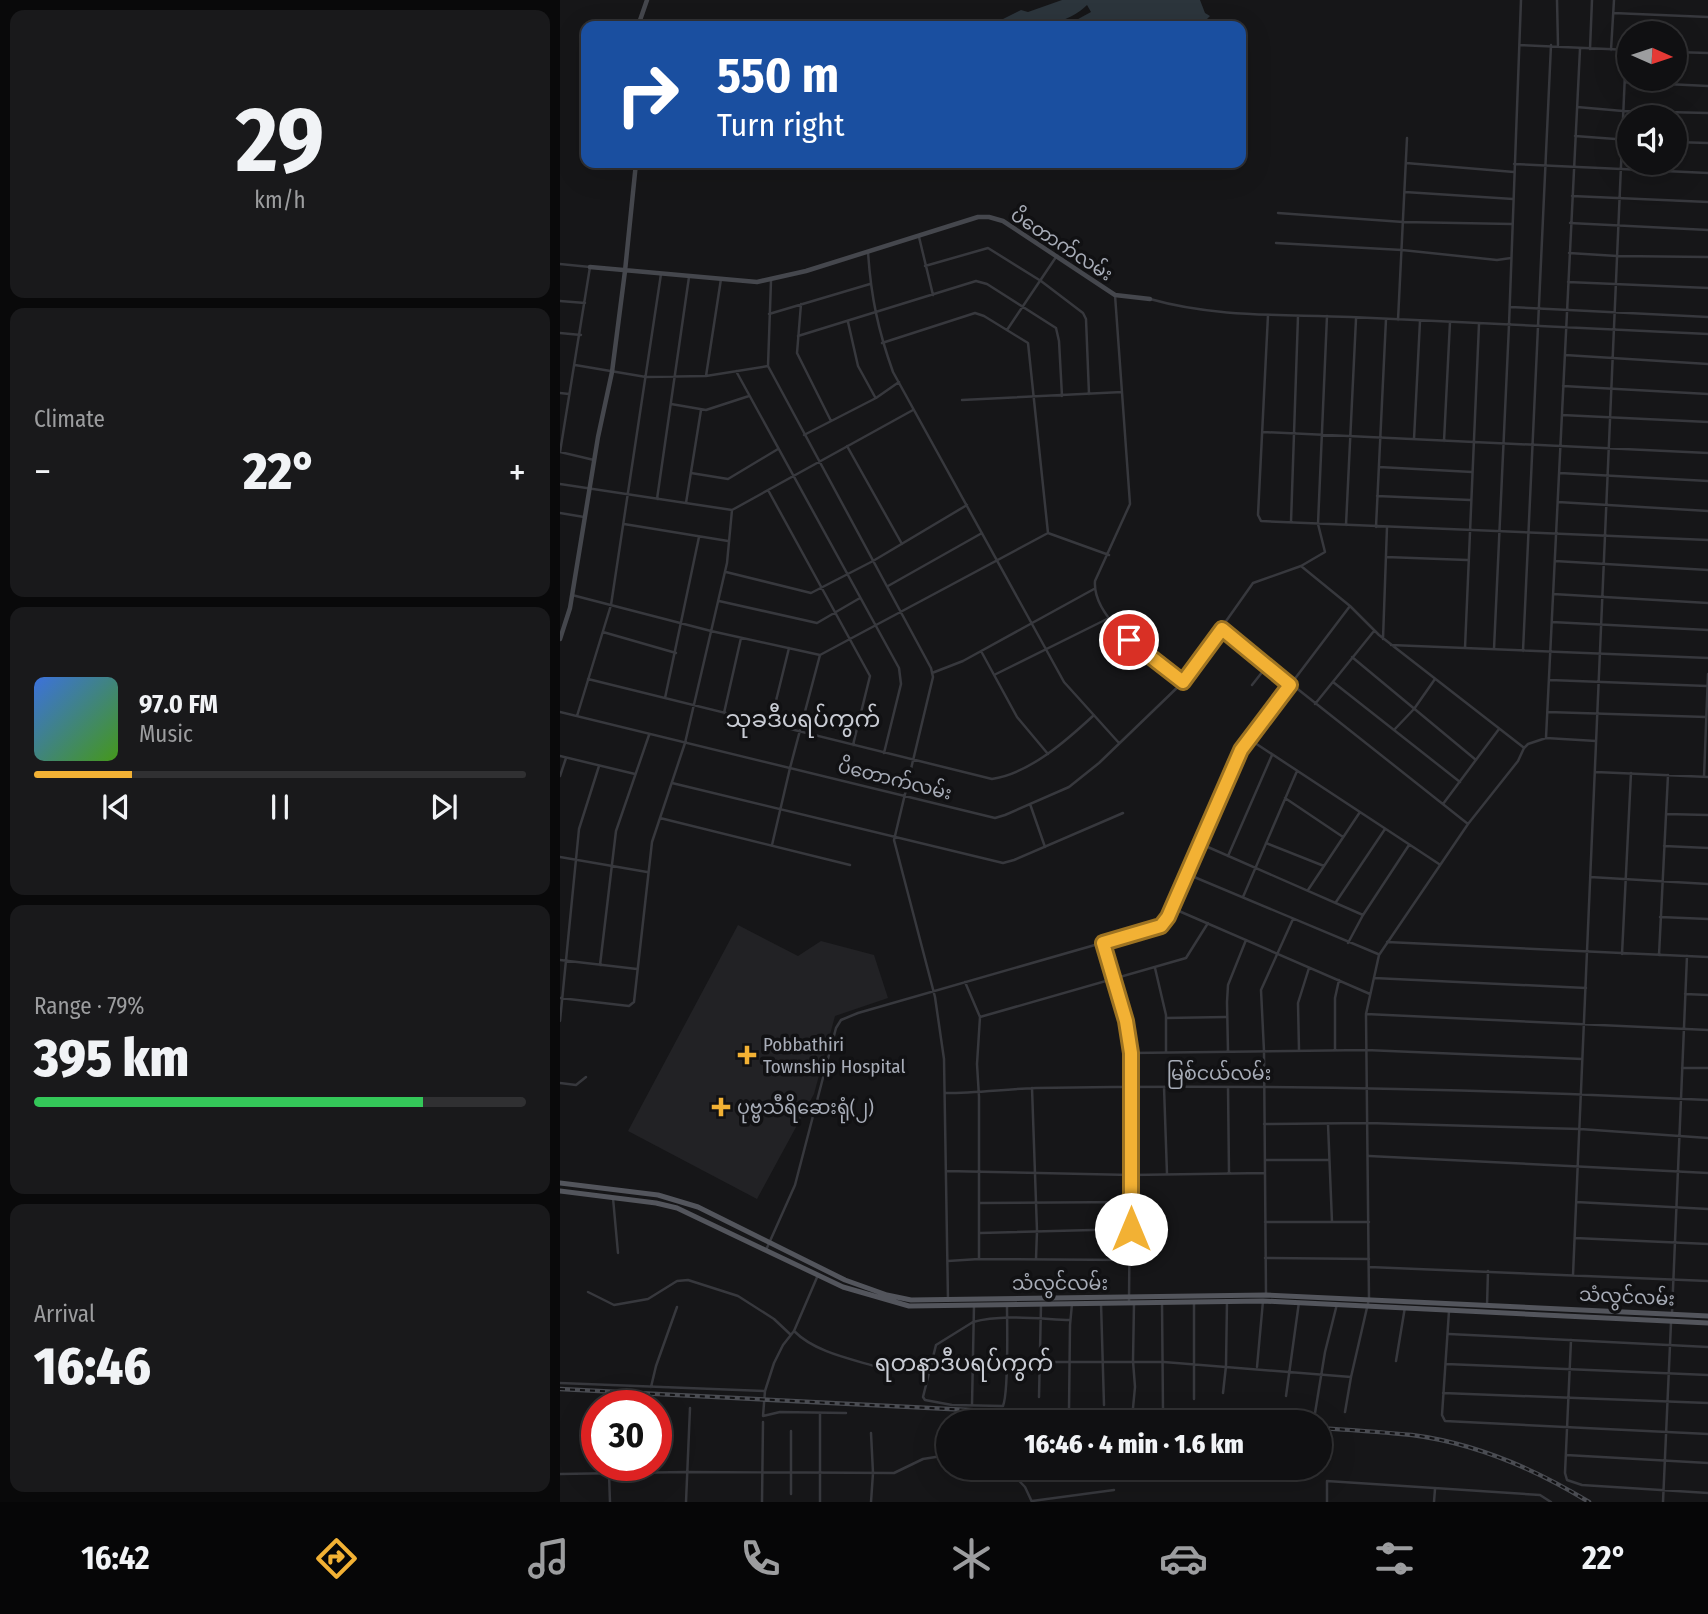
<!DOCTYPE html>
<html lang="en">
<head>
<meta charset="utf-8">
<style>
	:root { --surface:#101012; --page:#19191b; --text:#f1f3f6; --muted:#9c9d9f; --line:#303032; --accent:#f2b134 }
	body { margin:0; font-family:"Fira Sans Condensed","Noto Sans Myanmar",sans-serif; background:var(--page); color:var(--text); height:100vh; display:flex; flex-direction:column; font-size:26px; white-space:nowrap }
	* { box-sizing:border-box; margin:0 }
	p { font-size:23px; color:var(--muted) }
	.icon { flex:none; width:38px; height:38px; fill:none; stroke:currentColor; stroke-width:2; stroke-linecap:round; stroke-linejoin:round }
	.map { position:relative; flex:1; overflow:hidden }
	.panel { display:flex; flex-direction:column; gap:10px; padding:10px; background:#09090a; width:560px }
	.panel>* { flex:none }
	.banner { position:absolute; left:21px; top:21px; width:665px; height:147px; border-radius:14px; box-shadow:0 7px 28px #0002,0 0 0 2px var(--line); background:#1a4fa0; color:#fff; overflow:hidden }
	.needle { width:46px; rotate:93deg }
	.fabs { position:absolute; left:1057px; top:21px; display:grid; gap:14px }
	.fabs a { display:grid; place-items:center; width:70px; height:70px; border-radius:50%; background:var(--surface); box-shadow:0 7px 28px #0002,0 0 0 2px var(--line); font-size:35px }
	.speed { position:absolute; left:21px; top:1390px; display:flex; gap:14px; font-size:35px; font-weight:700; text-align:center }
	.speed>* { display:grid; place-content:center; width:91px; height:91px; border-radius:50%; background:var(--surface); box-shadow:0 7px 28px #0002,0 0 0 2px var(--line); line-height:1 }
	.speed .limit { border:10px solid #d22; background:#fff; color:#111 }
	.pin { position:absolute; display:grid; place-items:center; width:60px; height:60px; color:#fff; margin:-30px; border:4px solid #fff; border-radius:50%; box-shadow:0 2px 7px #0007 }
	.me { position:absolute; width:77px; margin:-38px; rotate:0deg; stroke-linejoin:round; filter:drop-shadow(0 0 5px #0008) }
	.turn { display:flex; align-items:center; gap:24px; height:147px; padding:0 21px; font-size:32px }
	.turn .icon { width:91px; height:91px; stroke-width:2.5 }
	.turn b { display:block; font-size:49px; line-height:60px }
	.big { font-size:52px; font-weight:800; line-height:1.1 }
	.panel .widget { flex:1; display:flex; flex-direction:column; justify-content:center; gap:10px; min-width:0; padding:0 24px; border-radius:14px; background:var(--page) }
	.panel .dial { align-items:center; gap:0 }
	.dial b { font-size:91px; line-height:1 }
	.song { display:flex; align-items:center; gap:21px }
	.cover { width:84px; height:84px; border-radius:10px; background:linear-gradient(135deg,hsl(220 70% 55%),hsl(100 70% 35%)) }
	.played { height:7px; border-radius:4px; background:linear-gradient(90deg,var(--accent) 20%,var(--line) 20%) }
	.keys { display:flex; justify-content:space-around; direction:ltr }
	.heat { display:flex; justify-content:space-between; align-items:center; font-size:38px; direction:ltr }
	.charge { height:10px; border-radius:5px; background:linear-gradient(90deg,#34c759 79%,var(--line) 0) }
	.trip { position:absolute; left:376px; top:1410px; width:396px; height:70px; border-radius:35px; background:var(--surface); box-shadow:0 7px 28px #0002,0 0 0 2px var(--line); font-weight:800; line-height:70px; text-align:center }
	.dock { display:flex; height:112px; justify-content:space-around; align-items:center; background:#060607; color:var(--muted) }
	.dock .icon { width:49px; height:49px }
	.dock .on { color:var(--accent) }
	.dock b { font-size:32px; color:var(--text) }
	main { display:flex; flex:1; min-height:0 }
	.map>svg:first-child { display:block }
</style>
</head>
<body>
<main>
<section class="panel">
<div class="widget dial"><b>29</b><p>km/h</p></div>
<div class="widget"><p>Climate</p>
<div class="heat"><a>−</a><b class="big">22°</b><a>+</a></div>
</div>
<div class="widget">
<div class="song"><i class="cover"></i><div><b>97.0 FM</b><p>Music</p></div></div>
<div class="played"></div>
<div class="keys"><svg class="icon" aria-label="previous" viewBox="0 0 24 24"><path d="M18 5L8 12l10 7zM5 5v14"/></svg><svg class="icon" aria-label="pause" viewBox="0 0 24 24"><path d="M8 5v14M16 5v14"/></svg><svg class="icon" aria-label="next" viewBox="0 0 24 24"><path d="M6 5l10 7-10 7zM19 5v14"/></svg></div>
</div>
<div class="widget"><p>Range · 79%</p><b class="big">395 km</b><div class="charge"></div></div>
<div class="widget"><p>Arrival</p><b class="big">16:46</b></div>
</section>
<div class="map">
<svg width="1148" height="1502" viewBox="0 0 1148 1502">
	<rect width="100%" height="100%" fill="#161618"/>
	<path fill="#222225" d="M178,925L238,956L261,941L314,955L328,998L275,1016L254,1094L197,1199L68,1131Z"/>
	<path fill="#2c353c" d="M502,0H640L645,13L650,16L646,20L648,26H635L626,19L618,26H513L509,24L531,12L527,5C519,13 505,21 492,23C483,25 481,22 471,26L457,19L441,25L443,19L461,10L468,12Z"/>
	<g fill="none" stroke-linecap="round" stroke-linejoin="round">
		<path stroke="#37383d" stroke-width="2.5" d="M997,0L998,45
			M1053,13L1148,17
			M960,45L1069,50
			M1030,49L1032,0
			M1051,50L1054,0
			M1115,52L1148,53
			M1065,82L1148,86
			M1017,107L1063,111L1148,113
			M1015,136L1069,140
			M1115,142L1148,143
			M846,163L954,172
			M954,164L1148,173
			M845,192L953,199
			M1012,196L1148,202
			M718,213L843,222L952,224
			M1010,223L1148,230
			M359,237L373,295
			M716,243L842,250L937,260L951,258
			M308,252C311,297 318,330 333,372L504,682L559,743
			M1009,253L1057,256L1148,257
			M0,264L30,267L0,452L34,460
			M365,266L428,248L481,281L523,313L526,319L529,394
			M211,281L208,366L371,668L373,677L334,840L375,997L384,1059L388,1300
			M1008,282L1148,288
			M555,295L570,504L535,581C532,621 595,660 623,682
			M590,299C657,318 723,314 791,317C910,323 1029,329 1148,334
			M0,301L25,303
			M241,304L237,353L271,421
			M950,307L1148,317
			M209,314L310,284
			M708,315L698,515L701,521L1148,540
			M838,320L847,138
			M288,322L298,366L315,397
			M447,330L496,257
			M0,333L21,335
			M238,336L416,281L427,284L496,328L499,341L502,396
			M322,343L415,313L424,316L468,343L488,533
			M1005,355L1148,364
			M15,365L86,377L146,376L208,366
			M176,371L339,668L341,684L324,753
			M146,376L161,279
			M1003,386L1148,394
			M0,393L9,394
			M402,400L562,392
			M111,404L146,410L189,396
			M1002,415L1148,422
			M703,432L1148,453
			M244,435L316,398L339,382
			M854,439L860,321
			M884,441L890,322
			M287,446L342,544
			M819,467L912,472
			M131,473L168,479L218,449
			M1000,473L1148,481
			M0,484L172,510L353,410
			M208,490L310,676L293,745
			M817,496L910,500
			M97,499L129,277
			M998,502L1148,511
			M126,503L141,410
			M0,513L24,517
			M731,522L738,316
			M64,524L168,541
			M786,525L796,319
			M816,527L826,319
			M826,557L907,560
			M995,561L1148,570
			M741,566L790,606L819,635L963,747
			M166,572L251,593L313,561L407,505
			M328,586L422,533
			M993,594L1148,603
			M12,595L151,631L260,655L488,533L549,555
			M159,601L257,623L300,598
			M992,622L1148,630
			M662,629L908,824
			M43,632L116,653
			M823,639L827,527
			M831,645L1148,658
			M905,648L919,324
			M934,649L949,325L961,0
			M421,651L457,717L488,754
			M963,651L991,45
			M792,657L916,760
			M372,673L403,661L534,589
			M434,675L549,618
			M28,679L432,779C470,773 506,741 534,715
			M990,680L1147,686
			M773,682L900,782
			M692,685L707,666
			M105,698L139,537
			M755,704L814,631
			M0,712L435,818L445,815L509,787L539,763L623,682L693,583L741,566L765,552L758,524L767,316
			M988,712L1146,717
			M164,713L181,638
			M17,716L51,605L101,274
			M210,725L229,648
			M834,730L854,709L875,679
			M986,738L1020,49
			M689,739L879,864
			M0,756L75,774
			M1036,772L1148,777
			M0,776L6,758
			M1144,777L1148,674
			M112,783L443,863L454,860L563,813
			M725,798L783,837
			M470,804L485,847
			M883,804L939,729
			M1106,814L1148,815
			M100,818L290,865
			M706,843L764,866
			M641,844L803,915
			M212,845L230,768L260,655
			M1104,846L1148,848
			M668,856L712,755
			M0,857L87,872
			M627,874L818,954
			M1030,877L1148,884
			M748,890L800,812
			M683,897L737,771
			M776,902L825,829
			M612,908L810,994
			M1100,917L1148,919
			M827,942L1148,957
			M543,943L566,1021L571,1053L569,1303
			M788,943L803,915L849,845
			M1062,954L1071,773
			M1099,955L1108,775
			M0,960L77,969
			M40,965L56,831L89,735
			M595,968L606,1015V1051
			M814,978L1026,988
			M405,982L420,1017L417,1064L419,1097V1259
			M1125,994L1148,995
			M0,998L69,1006L74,1002L92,842L125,743L167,563L172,510
			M806,1014L1148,1030
			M420,1017L626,958L648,923
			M606,1018L666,1017
			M0,1021L19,829L39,766
			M739,1050L738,1003L749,968
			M775,1050V998L779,980
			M668,1051L667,1002L668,985L686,940
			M571,1053L806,1050L1022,1059
			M1122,1068H1148
			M0,1083L16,1085L26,1077
			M604,1087L607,1174
			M668,1087L669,1173
			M472,1088L477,1231L476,1259
			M386,1093C416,1093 446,1089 476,1088C700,1084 924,1089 1148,1100
			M704,1124L808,1123L1020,1129L1148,1138
			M768,1124L772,1222
			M809,1156L1148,1173
			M705,1160H768
			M386,1171L571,1175L705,1173
			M53,1198L58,1253
			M1016,1202L1148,1209
			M420,1203L570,1202
			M705,1222H809
			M420,1233L570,1229
			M1015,1238L1148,1244
			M206,1250L235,1185L276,1028L281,1020L298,1013L601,926L608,917L681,750L790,606
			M705,1258L809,1259
			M388,1261L419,1259L570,1260
			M809,1267L1148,1281
			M258,1275L234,1331L223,1345L214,1363L205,1391L203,1416L220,1412L286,1413
			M1013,1275L1066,50
			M28,1292L54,1305L88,1299L117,1281L128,1280L178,1296L214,1319L231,1335
			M706,1295L704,1051L701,990L733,919
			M602,1302L603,1411
			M634,1302V1399
			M541,1303L544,1405
			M447,1305C447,1325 449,1391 443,1406L392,1405L365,1400L363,1397L376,1345L413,1322C442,1314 480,1319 510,1320
			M927,1306L928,1271
			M889,1311L882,1415L885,1421L1148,1434
			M1112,1313L1127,956
			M234,1331C256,1353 292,1359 321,1368
			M889,1334L1148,1347
			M1011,1340L1005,1473L1007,1480L1022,1485L1148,1493
			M836,1361L845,1307
			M481,1362H604L791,1377
			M886,1364L1148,1375
			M697,1367L703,1301
			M0,1383L205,1391
			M91,1387L96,1366L117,1307
			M663,1393L666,1366L667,1301
			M883,1393L1148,1403
			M726,1396L739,1302
			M479,1397L481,1305
			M412,1405L414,1305
			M573,1408L575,1387L573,1361L574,1303
			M509,1410L510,1325L512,1304
			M785,1412L791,1377L809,1299L806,1014L819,955L908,824L958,761L964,748L968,744L986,738L1036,741
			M260,1413V1502
			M755,1413L765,1352L777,1304
			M311,1433L313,1473L311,1502
			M1006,1455L1148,1463
			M447,1468L465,1487L472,1502
			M0,1474L126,1472L334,1473L363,1459L388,1455
			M49,1474L50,1502
			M457,1478L473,1468
			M231,1494V1431
			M472,1501L554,1490
			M126,1502L130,1408
			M202,1502L203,1422
			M767,1502V1481L980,1495L991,1502
			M874,1502L875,1489
			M1103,1502L1111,1323"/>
		<path stroke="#45474d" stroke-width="4.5" d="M78,26L87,0
			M30,267L197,282L246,271L418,217H429L443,221L555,295L590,299
			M0,639L10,608L38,437L52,372L65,271L76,163"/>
		<path stroke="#53555c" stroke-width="5" d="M0,1183L98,1195L138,1207L285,1280L327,1295L351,1300L706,1295L1148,1316
			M0,1191L96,1203L117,1208L283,1287L349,1306L703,1301L1148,1323"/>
		<g stroke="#4a4c52" stroke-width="4.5">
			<path id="rail" d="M0,1389L660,1423
				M760,1428C790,1430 821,1432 852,1435C914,1443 975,1469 1029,1502"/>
		</g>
		<use href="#rail" stroke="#111113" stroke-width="2" stroke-dasharray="5" stroke-linecap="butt"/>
	</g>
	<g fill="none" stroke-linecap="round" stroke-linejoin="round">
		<g stroke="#9d7322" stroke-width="18">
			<path id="route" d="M569,640L623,682L662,629L730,685L681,750L608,917L601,926L543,943L566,1021L571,1053V1229"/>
		</g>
		<use href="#route" stroke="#f2b134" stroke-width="12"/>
	</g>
	<g fill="#f2b134" stroke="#111113" stroke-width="2.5">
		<path d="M183.5 1044.5h7v7h7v7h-7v7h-7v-7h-7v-7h7z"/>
		<path d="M157.5 1096.5h7v7h7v7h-7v7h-7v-7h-7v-7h7z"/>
	</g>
	<g text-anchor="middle" stroke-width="7" stroke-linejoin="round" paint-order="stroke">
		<g font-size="19" fill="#a8adb8" stroke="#111113">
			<text transform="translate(502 244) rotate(33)" y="7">ပိတောက်လမ်း</text>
			<text transform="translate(335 779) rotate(14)" y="7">ပိတောက်လမ်း</text>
			<text x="659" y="1080">မြစ်ငယ်လမ်း</text>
			<text x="500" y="1290">သံလွင်လမ်း</text>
			<text transform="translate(1067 1296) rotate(3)" y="7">သံလွင်လမ်း</text>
		</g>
		<g font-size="19" fill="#a8adb8" stroke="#111113" text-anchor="start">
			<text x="203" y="1051">Pobbathiri<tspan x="203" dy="22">Township Hospital</tspan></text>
			<text x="177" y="1114">ပုဗ္ဗသီရိဆေးရုံ(၂)</text>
		</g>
		<g font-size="23" fill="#c9ccd4" stroke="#111113">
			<text x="243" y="727">သုခဒီပရပ်ကွက်</text>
			<text x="404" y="1371">ရတနာဒီပရပ်ကွက်</text>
		</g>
	</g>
</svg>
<div class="fabs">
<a><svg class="needle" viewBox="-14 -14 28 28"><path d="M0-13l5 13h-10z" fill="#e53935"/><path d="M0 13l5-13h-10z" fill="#9c9d9f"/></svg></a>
<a><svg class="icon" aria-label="sound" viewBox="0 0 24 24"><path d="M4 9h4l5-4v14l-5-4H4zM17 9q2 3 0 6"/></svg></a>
</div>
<div class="speed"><div class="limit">30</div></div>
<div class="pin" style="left:569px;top:640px;background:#d93025"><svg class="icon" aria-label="arrive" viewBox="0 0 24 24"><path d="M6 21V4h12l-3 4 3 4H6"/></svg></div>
<svg class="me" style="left:571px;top:1229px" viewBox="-20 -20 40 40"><circle r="19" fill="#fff"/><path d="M0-13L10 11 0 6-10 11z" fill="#f2b134"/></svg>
<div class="trip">16:46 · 4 min · 1.6 km</div>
<div class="banner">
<div class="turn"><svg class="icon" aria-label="right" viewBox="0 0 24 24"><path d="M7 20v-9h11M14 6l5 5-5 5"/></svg><div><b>550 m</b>Turn right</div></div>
</div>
</div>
</main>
<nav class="dock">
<b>16:42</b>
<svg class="icon on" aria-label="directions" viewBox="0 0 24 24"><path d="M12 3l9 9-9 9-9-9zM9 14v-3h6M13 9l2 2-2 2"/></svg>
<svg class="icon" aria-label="music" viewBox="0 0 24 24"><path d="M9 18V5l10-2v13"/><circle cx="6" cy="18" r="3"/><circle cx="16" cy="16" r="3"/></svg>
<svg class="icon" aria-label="phone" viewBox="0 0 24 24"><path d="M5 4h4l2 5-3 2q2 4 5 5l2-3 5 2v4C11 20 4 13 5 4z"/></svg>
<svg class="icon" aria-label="climate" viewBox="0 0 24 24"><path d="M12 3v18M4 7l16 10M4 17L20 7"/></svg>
<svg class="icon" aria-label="car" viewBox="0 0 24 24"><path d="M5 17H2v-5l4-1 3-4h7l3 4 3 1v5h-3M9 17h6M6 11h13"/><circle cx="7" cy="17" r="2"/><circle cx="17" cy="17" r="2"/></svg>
<svg class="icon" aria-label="filters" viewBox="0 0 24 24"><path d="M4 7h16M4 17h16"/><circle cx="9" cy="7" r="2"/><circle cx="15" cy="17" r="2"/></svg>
<b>22°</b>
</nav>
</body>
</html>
